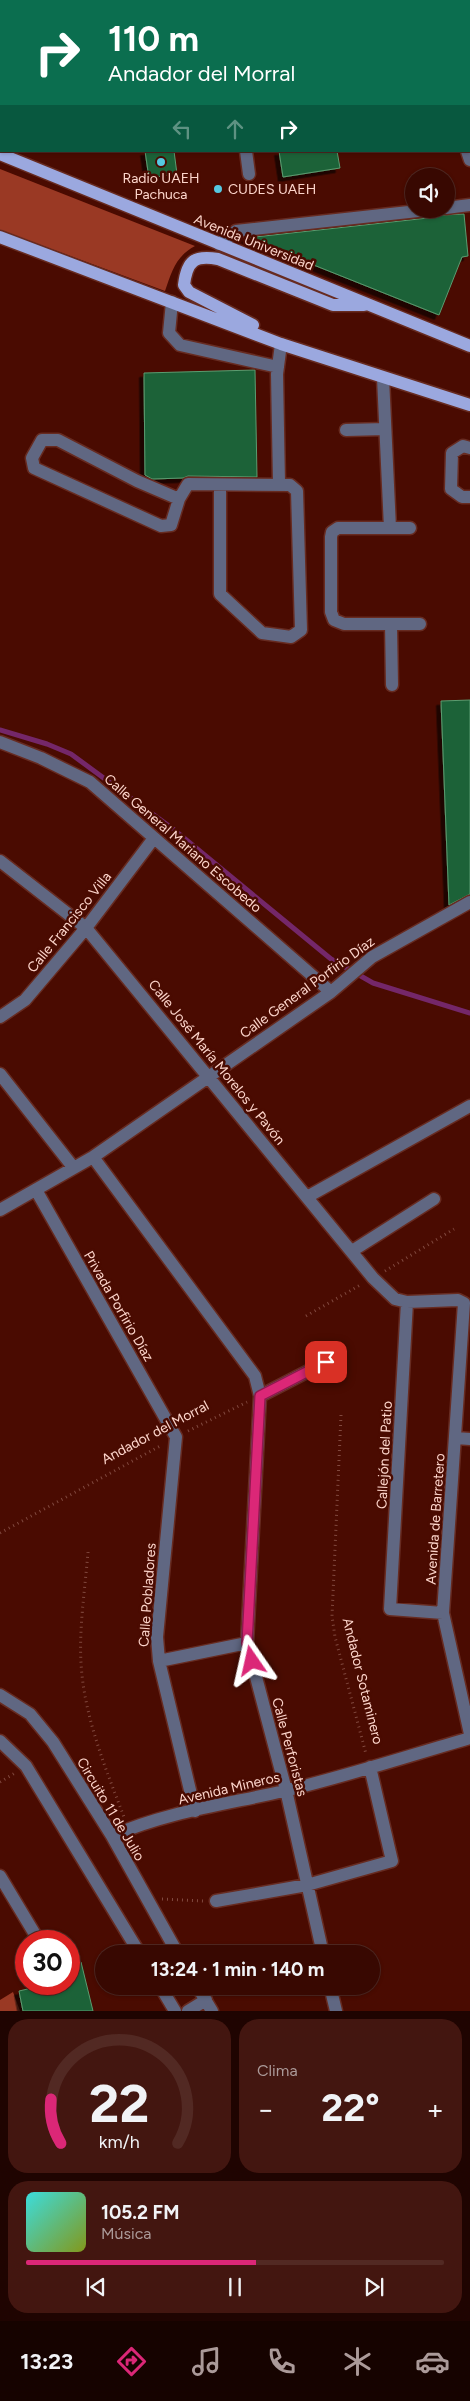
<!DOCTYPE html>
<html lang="es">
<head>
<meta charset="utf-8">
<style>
	:root { --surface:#380801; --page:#431610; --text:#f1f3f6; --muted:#ab9a99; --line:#522923; --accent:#db2777 }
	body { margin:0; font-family:Figtree,sans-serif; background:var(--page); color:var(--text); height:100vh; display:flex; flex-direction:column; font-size:19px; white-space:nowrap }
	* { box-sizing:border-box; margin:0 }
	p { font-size:16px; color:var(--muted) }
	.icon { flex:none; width:28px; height:28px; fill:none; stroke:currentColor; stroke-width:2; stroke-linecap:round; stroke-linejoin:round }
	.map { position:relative; height:2011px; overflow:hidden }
	.drawer { display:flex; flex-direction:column; gap:8px; padding:8px; background:#1f0401; flex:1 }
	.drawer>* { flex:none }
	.banner { position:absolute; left:0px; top:0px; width:470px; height:152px; box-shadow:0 1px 4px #0004,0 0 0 1px var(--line); background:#0b6e4f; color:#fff; overflow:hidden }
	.tools { position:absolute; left:405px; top:168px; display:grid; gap:10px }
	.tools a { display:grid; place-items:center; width:50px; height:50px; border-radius:50%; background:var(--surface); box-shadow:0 1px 4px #0004,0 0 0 1px var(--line); font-size:25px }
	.speed { position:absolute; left:15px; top:1930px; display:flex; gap:10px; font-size:25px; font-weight:700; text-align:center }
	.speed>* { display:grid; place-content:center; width:65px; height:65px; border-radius:50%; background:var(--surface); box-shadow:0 1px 4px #0004,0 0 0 1px var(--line); line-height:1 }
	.speed .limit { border:8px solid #d22; background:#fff; color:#111 }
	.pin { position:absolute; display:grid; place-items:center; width:42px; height:42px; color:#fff; margin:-21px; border-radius:10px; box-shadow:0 2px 8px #0006 }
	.me { position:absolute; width:55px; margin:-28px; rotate:349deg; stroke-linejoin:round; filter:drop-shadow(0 0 4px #0008) }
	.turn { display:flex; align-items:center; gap:18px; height:105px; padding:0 25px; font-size:22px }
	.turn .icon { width:65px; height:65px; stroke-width:2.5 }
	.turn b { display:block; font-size:35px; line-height:42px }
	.lanes { display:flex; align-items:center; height:48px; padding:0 25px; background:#0003; justify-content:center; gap:25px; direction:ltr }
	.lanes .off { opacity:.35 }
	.big { font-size:38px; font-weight:700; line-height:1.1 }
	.drawer .widget { flex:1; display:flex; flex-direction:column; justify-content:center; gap:8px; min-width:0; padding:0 18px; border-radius:20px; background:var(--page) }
	.drawer .dial { align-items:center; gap:0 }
	.dial svg { height:130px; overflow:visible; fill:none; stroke:var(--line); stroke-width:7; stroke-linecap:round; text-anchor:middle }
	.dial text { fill:var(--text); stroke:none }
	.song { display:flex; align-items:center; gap:15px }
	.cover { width:60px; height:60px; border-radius:8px; background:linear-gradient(135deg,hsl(180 70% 55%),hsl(70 70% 35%)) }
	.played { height:5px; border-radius:2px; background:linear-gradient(90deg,var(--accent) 55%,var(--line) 55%) }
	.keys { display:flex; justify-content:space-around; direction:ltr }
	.heat { display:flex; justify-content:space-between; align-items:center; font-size:28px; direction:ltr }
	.drawer .tiles { flex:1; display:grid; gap:8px; grid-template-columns:1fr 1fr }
	.widget:last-child { grid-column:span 2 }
	.trip { position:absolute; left:95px; top:1945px; width:285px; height:50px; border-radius:25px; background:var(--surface); box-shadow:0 1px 4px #0004,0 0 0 1px var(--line); font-weight:700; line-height:50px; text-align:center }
	.dock { display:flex; height:80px; justify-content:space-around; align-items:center; background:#160300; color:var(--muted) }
	.dock .icon { width:35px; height:35px }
	.dock .active { color:var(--accent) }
	.dock b { font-size:22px; color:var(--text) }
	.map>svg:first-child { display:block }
</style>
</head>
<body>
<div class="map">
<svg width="470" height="2011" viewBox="0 0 470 2011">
	<defs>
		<filter id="shadow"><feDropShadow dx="-4.5" dy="4.5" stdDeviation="0" flood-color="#0009"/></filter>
	</defs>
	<rect width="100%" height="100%" fill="#4a0b01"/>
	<path fill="#9a3924" d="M0,169L195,246C176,256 172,271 165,291L0,230Z
		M13,1992L20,2011H0V2000Z"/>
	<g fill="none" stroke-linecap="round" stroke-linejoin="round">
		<path stroke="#742769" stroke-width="5" d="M0,730L47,744L71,754L173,829L331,959L373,983L470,1013"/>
	</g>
	<path fill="#1d6239" stroke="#5a9c70" filter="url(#shadow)" d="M145,151H174L177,174L149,178Z
		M279,151H337L340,168L283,177Z
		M464,214L468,256L462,257L439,315L246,238L437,217L442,215Z
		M255,370L257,477L188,476L183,478L152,479L145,475L144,373Z
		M470,700V894L449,905L441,701Z
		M81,1962L93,2011H23L19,1991L49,1984H69V1965Z"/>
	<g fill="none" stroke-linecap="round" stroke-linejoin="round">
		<g stroke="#672b21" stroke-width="15">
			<path id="minor" d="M291,0L292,1
				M313,0V1
				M431,0V1
				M206,1L213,0
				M0,35H1
				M246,151L249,174
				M467,151L470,160
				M446,208L470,205
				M219,244L236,231L436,209
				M172,302L169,333L180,345L278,367
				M383,378L390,528
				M346,430L385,429
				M470,448L463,446L452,453L451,489L462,497H470
				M279,483L277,374L281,344
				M179,499L137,481L58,440H42L32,458L34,468L161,526L171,525L179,499L188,484L290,485L297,491L301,630L291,637L262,633L220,594V486
				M410,528H338L332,532L331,537V612L334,620L344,624H420
				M391,624L392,685
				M0,742L41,758L90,782L331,992
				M0,861L86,928L373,1278L395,1299L407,1302L458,1300L464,1303L443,1613L470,1734
				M0,1017L25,1000L86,928L154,838
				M0,1074L73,1167
				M93,1157L255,1376L260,1396L247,1643L286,1790L323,1954
				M36,1190L176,1437L157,1637L159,1661L195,1811
				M307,1197L470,1106
				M0,1210L93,1157L331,992L372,957L470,902
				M352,1251L434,1199
				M407,1302L390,1609L443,1613
				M260,1396L326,1362
				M456,1438L470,1439
				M159,1661L247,1643
				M0,1695L30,1714L53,1742L112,1836L178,1954
				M0,1741L26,1766L140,1954
				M112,1836C166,1812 227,1804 284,1791C347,1776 408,1756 470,1738
				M0,1876L39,1941
				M216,1901L307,1885L392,1861L370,1767
				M160,1986L175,2011
				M197,1986L212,2011
				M330,1986L336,2011
				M188,2011L206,2000"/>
		</g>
		<g stroke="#672b21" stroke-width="15">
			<path id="major" d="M0,154L470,346
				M0,237L281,344L470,405
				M253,325L189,292L184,285C187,260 195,255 218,259L333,305H364"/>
		</g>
		<path stroke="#81493f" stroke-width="3" stroke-dasharray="1 4" stroke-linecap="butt" d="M385,1271L454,1229
			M306,1316L362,1284
			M341,1415L332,1616L335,1637L366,1754
			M188,1431L247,1402
			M0,1533L162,1445
			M88,1552C85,1589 79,1627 81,1663C84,1716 105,1767 124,1817
			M0,1782L15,1773
			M162,1899L203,1901"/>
		<use href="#minor" stroke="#606782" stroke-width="12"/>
		<use href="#major" stroke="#9ba8df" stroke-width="12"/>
	</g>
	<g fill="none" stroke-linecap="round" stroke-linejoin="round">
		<g stroke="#8e194d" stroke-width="12">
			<path id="route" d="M252,1661L247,1643L260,1396L326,1362"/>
		</g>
		<use href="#route" stroke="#db2777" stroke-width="9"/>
	</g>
	<g fill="#56c9e1" stroke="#4a0b01" stroke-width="2">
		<circle cx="161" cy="162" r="5"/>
		<circle cx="218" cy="189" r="5"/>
	</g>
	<g text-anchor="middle" stroke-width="5" stroke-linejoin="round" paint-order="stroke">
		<g font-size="14" fill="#fdd5cb" stroke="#4a0b01">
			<text x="161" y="183">Radio UAEH<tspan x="161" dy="16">Pachuca</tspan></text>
			<text x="228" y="194" text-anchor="start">CUDES UAEH</text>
		</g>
		<g font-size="14" fill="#fdd5cb" stroke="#4a0b01">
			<text transform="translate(254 242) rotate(22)" y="5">Avenida Universidad</text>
			<text transform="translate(183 843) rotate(41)" y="5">Calle General Mariano Escobedo</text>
			<text transform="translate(69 922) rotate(-51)" y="5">Calle Francisco Villa</text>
			<text transform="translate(307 987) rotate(-36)" y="5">Calle General Porfirio Díaz</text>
			<text transform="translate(217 1062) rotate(51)" y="5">Calle José María Morelos y Pavón</text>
			<text transform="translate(119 1306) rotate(60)" y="5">Privada Porfirio Díaz</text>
			<text transform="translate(155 1432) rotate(-28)" y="5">Andador del Morral</text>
			<text transform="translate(384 1455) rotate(-87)" y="5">Callejón del Patio</text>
			<text transform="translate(435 1519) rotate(-86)" y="5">Avenida de Barretero</text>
			<text transform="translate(147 1595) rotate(-86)" y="5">Calle Pobladores</text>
			<text transform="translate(363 1681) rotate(76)" y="5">Andador Sotaminero</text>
			<text transform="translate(290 1747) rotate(75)" y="5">Calle Perforistas</text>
			<text transform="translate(229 1788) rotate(-13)" y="5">Avenida Mineros</text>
			<text transform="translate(111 1809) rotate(59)" y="5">Circuito 11 de Julio</text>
		</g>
	</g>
</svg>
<div class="tools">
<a><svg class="icon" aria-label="sound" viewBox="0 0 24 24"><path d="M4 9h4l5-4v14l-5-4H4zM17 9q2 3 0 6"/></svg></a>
</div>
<div class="speed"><div class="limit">30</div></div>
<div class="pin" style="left:326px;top:1362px;background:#d93025"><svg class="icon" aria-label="arrive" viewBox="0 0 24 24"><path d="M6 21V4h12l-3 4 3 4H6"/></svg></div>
<svg class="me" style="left:252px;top:1661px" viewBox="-20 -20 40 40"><path d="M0-17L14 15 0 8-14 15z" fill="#db2777" stroke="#fff" stroke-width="4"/></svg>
<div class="trip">13:24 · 1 min · 140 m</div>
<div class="banner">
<div class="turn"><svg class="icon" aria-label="right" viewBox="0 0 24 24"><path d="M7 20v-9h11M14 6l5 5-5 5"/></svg><div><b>110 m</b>Andador del Morral</div></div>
<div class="lanes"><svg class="icon off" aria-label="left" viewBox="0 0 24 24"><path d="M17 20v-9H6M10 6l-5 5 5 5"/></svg><svg class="icon off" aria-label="ahead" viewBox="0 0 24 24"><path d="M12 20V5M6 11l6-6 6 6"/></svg><svg class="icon" aria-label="right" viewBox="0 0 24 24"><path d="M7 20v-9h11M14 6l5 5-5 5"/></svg></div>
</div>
</div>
<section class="drawer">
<div class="tiles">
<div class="widget dial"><svg viewBox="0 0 100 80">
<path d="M14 69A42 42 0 1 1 86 69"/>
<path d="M14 69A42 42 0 0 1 8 42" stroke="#db2777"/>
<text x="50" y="56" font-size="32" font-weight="700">22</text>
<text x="50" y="72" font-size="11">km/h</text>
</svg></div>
<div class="widget"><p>Clima</p>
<div class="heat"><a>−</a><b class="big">22°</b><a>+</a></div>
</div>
<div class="widget">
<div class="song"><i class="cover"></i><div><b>105.2 FM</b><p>Música</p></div></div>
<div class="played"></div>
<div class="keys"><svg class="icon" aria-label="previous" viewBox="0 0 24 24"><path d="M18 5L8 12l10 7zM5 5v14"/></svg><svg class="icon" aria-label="pause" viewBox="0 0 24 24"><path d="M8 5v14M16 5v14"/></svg><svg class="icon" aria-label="next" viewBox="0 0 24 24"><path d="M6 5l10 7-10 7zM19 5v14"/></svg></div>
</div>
</div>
</section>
<nav class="dock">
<b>13:23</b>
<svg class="icon active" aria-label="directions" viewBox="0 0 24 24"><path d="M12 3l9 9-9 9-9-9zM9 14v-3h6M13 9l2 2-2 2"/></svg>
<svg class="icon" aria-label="music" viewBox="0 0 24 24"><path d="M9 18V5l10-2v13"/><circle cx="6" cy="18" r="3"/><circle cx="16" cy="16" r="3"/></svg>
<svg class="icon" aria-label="phone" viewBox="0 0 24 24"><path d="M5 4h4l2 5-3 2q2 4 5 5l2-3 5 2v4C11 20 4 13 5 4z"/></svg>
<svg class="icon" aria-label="climate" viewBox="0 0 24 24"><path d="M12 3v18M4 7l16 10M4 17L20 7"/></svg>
<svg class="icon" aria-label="car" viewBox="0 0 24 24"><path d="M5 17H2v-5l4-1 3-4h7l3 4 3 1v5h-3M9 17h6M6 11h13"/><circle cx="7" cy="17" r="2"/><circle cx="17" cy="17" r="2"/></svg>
</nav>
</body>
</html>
